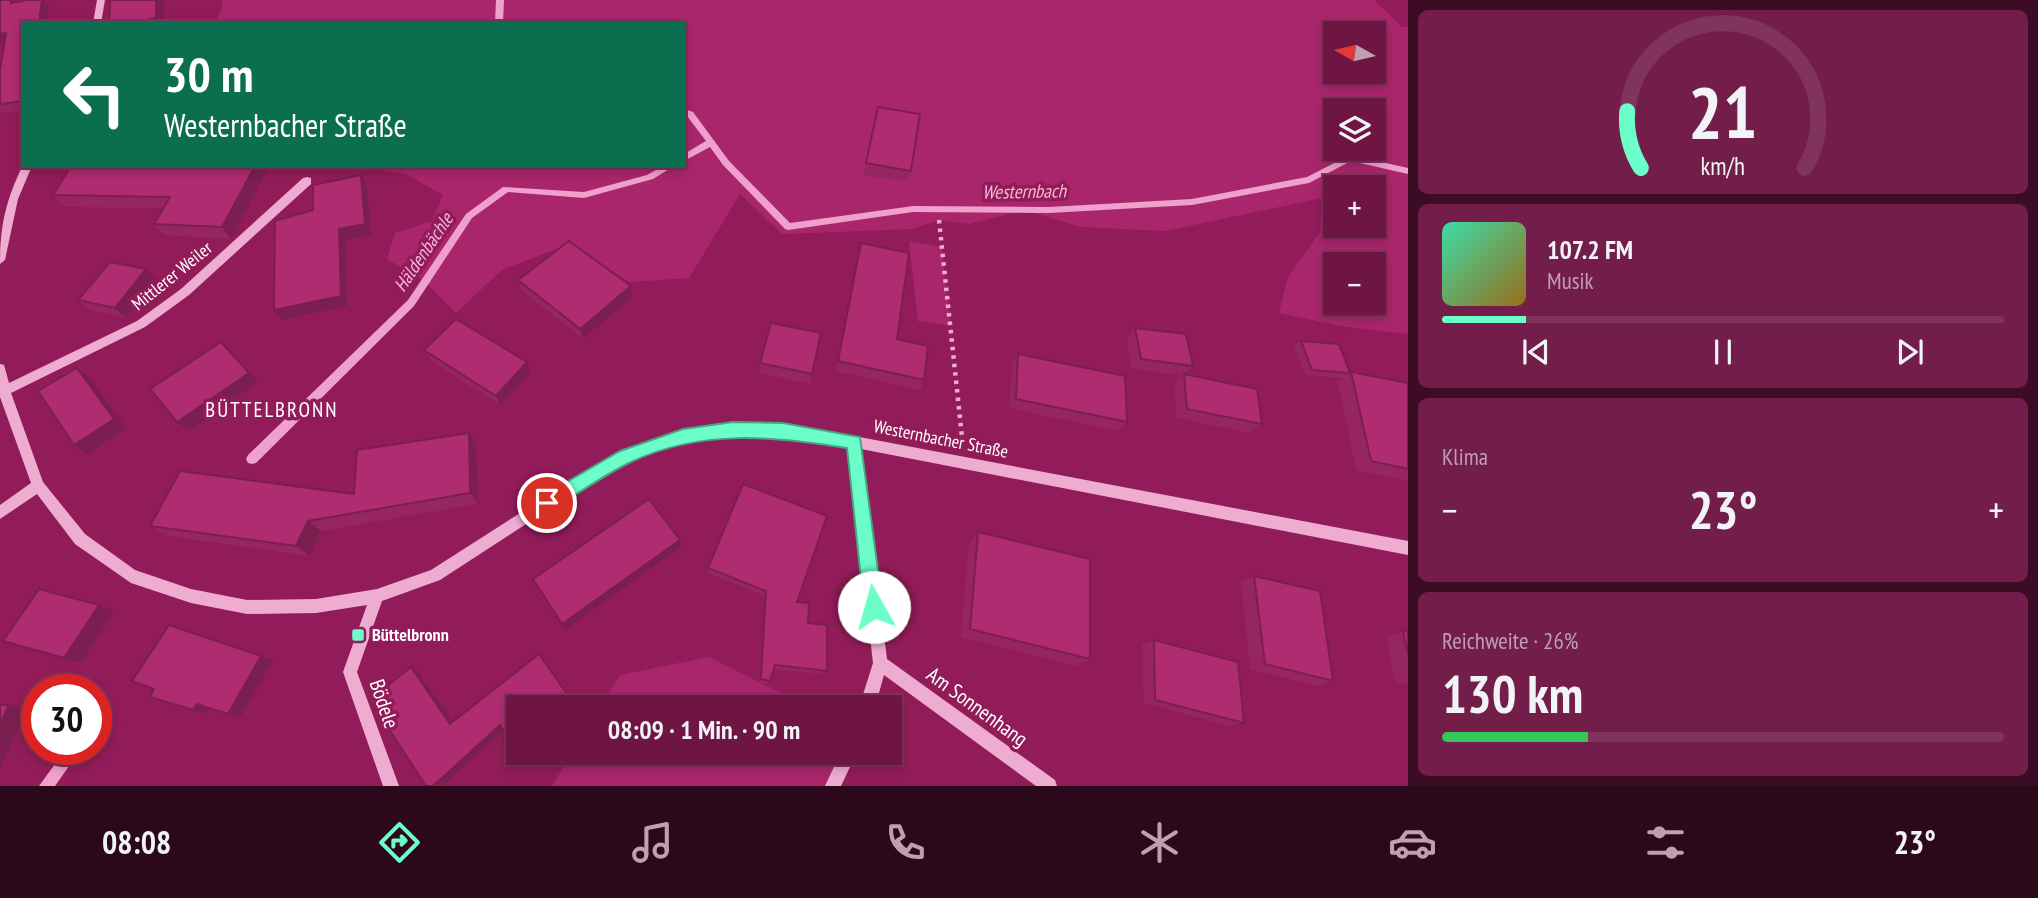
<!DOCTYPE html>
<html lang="de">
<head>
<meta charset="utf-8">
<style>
	:root { --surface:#6e1543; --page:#731e4a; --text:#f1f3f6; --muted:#bf9fb2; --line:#80345c; --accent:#6bfec8 }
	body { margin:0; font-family:"PT Sans Narrow",sans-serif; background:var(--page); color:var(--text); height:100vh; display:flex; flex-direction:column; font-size:26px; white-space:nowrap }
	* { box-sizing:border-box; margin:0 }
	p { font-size:23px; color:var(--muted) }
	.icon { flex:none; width:38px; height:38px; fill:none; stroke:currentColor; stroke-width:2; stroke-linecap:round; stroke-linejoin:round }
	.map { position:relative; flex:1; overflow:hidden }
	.details { display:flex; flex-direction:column; gap:10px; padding:10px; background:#3c0c25; width:630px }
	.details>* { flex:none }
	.top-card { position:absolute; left:21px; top:21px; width:665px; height:147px; border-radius:0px; box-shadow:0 4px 10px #0003,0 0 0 2px var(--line); background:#0b6e4f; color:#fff; overflow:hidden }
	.needle { width:46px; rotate:278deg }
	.controls { position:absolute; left:1323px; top:21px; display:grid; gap:14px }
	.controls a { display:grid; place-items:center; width:63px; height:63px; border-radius:0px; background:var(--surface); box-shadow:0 4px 10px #0003,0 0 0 2px var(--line); font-size:35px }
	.speed { position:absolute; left:21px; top:674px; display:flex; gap:14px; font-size:35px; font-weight:700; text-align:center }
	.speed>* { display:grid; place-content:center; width:91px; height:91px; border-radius:50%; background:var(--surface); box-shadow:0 4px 10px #0003,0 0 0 2px var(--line); line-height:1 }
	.speed .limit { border:10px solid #d22; background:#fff; color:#111 }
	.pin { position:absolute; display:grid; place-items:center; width:60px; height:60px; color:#fff; margin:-30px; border:4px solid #fff; border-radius:50%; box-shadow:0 2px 7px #0007 }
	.me { position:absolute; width:77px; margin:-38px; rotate:353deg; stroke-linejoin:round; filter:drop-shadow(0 0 5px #0008) }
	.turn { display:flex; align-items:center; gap:24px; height:147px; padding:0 28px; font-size:32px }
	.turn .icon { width:91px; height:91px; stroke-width:2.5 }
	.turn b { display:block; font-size:49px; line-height:60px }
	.big { font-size:52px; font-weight:600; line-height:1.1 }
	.details .tile { flex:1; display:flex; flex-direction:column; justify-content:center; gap:10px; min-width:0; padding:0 24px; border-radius:10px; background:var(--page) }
	.details .dial { align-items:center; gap:0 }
	.dial svg { height:182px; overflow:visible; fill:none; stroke:var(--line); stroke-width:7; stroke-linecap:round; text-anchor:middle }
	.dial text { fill:var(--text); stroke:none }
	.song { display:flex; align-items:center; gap:21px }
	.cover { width:84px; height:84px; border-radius:10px; background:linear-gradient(135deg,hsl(160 70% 55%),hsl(40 70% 35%)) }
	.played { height:7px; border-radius:4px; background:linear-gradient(90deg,var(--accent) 15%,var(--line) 15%) }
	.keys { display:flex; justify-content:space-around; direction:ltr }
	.heat { display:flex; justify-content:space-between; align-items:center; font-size:38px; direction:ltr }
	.charge { height:10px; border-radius:5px; background:linear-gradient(90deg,#34c759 26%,var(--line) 0) }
	.trip { position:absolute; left:506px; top:695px; width:396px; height:70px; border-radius:0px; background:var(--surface); box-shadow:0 4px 10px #0003,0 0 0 2px var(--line); font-weight:600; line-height:70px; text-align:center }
	.dock { display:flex; height:112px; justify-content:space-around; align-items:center; background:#2c081b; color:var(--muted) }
	.dock .icon { width:49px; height:49px }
	.dock .active { color:var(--accent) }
	.dock b { font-size:32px; color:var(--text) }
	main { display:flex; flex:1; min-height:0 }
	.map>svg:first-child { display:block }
</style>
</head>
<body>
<main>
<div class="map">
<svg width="1408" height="786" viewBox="0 0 1408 786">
	<rect width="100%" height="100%" fill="#921c59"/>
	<path fill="#aa266c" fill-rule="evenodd" d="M222,0H1374L1402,27H1408V334L1341,326L1279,313L1288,277L1320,232L1322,198L1165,231L1081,227L1025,210L969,224L939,220L912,229L782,234L740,194L689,278L630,282L565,246L503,269L456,313L425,282L387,259L395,233L432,221L443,195L406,174L355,166H684V23H214L222,9ZM1335,33H1374V72H1335ZM1335,110H1374V149H1335ZM1335,187H1374V226H1335ZM1335,264H1374V303H1335Z
		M909,241L942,247L951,326L918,321Z
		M709,657L809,707H600L620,675Z
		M572,753H849L833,786H552Z"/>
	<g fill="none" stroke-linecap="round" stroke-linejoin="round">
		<path fill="#f0a0cc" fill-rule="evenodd" d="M496,0H504L503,23H495Z
			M684,109L693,112L729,161L790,223L913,206L1049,207L1192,199L1307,177L1350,155L1408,168V174L1351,161L1309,183L1192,205L1049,213L913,212L788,230L785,229L723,165L710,147L684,161V154L706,141L687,116L684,115Z
			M663,166H674L653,179L584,198L508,192L472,218L414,306L256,463L252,464L248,463L246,459L248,455L408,300L466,214L503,187L584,192L647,175Z
			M101,707L106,709L108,714L101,726L96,728V709Z
			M66,749H81L55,786H39Z"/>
		<path stroke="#eeadd0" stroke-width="4.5" stroke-dasharray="3.5 5" stroke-linecap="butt" d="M939,220L962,437"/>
		<path fill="#eeadd0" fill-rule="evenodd" d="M97,0H105L101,23H93Z
			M23,165V166H32L18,199L5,260L0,264C0,225 6,200 23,165Z
			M307,177L311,178V184L189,295L145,327L11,393L43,482L85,534L135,570L191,589L247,600L316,599L377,589L431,570L564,485L621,452L683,430L733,423L783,425L854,436L1408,541V555L861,449L887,659L1055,780L1057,786H1036L884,675L875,707H859L873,663L848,447L783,437L733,435L683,442L630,460L574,493L440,580L382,601L357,672L399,786H383L343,672L367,605L316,613L247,614L191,603L131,583L75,544L37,494L0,519V505L31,483L0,397V364L4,365L9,383L137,321L181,289L303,178Z
			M841,752H857L841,786H825Z"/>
	</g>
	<path fill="#962661" d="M17,0V2L49,6L47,23H23V111L2,113L0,111V69Z
		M878,107L911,171L907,182L863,175Z
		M71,166H269L231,239L164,235L154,224L164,208L64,207L53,195Z
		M861,243L897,339L924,380L920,390L835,371Z
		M156,280L126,318L90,310L78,300Z
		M518,280L632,297L583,339L522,291Z
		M1135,328L1193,366L1183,376L1132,369L1127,339Z
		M821,333L810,384L759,373L760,363Z
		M1301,341L1350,373L1343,378L1305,375L1294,346Z
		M424,350L527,362L531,372L500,405L430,360Z
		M1018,354L1127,422L1118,431L1009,408L1012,364Z
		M1351,372L1408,383V481L1356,470L1338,382Z
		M1184,374L1262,424L1250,433L1177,418L1174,384Z
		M469,433L476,445L478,504L321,531L310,556L168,536L150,526L354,494Z
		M978,532L1090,659L1076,666L961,637L969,543Z
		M708,568L797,602L827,671L824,674L773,669L768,684L760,683L765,596L708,573Z
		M1254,576L1333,681L1317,686L1250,669L1241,582Z
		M1403,631L1408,632V685L1395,682L1386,636Z
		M1154,640L1244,723L1230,726L1144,703L1142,645Z"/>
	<path fill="#7a1f4f" d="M42,0H44L49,6L47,23H39Z
		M156,0H164V23H131Z
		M6,33L14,42L0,44V34Z
		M255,166H269L231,239L222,227Z
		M361,175L367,186L371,235L345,240L347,306L282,320L274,310Z
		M146,269L156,280L126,318L115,308Z
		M631,286L632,297L583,339L580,329Z
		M221,342L258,382L189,431L177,422Z
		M527,362L531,372L500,405L496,396Z
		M77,368L90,378L126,428L88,454L74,445Z
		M469,433L476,445L478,504L470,493Z
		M308,521L321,531L310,556L296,546Z
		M680,540L681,547L565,630L562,624Z
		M99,605L114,611L81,663L64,658Z
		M261,656L273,660L240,718L228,714Z
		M411,667L418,672L457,728L450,724Z
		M197,704L210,708L207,713L193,710Z
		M9,705L27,709L0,768V724Z
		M500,725L506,729L442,786H433Z
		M538,752H545L529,766L525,764Z"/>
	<path fill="#af2c71" stroke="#7a1f4f" stroke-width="2" d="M0,0H10L11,3L27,0H42L39,23H23V101L0,104V70L6,33L0,34Z
		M110,0H156V18L131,23H109Z
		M878,107L920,114L911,171L866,163Z
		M71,166H255L222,227L154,224L170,197L53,195Z
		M361,175L365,224L339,229L341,296L274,310L275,221L313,210V185Z
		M569,241L631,286L580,329L518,280Z
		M861,243L909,253L897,339L928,346L924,380L838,361Z
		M110,262L146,269L115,308L78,300Z
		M456,319L527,362L496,396L424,350Z
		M771,323L821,333L812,374L760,363Z
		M1135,328L1186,334L1193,366L1141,359Z
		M1301,341L1339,344L1350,373L1312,370Z
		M221,342L249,373L177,422L150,389Z
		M1018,354L1125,376L1127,422L1016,399Z
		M77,368L114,419L74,445L38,391Z
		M1351,372L1408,383V469L1371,461Z
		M1184,374L1257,389L1262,424L1187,409Z
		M469,433L470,493L308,521L296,546L150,526L180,471L354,494L357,450Z
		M743,484L827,516L797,602L809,603L808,623L827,625V671L775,665L770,681L761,679L766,591L708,568Z
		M649,499L680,540L562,624L533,579Z
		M978,532L1090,559V659L970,629Z
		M1254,576L1320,591L1333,681L1265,664Z
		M39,589L99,605L64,658L3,641Z
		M169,625L261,656L228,714L197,704L193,710L150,697L154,689L132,681Z
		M1403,631L1408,632V655Z
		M1154,640L1238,662L1244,723L1155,700Z
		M539,654L576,707H518V752H538L525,764L500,725L433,786H426L370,700L411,667L450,724Z
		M0,705H9L0,724Z"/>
	<path fill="#6bfec8" stroke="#46a582" stroke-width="2" d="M733,422L783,423L860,437L883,607L880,614L874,617L867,614L864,607L847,448C774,436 701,429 631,462C604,475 579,493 553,509L547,511L541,509L538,503L541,497L620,451L683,429Z"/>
	<rect fill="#6bfec8" stroke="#921c59" stroke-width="2.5" x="351" y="628" width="14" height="14" rx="3.5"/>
	<g text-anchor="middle" stroke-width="7" stroke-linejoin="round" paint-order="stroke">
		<g font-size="18" fill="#fff" stroke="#921c59">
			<text transform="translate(172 276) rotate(-39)" y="6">Mittlerer Weiler</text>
			<text transform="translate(941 439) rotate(11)" y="6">Westernbacher Straße</text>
		</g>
		<g font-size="18" font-weight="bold" fill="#fff" stroke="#921c59" text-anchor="start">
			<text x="372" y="641">Büttelbronn</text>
		</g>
		<g font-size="19" font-style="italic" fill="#f5b9d9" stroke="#921c59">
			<text transform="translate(1024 191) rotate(-1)" y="7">Westernbach</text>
			<text transform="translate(423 252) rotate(-56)" y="7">Häldenbächle</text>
		</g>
		<g font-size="21" letter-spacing="2" fill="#fff" stroke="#921c59">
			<text x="272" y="417">BÜTTELBRONN</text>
		</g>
		<g font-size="21" fill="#fff" stroke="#921c59">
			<text transform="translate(384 704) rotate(71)" y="7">Bödele</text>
			<text transform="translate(977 707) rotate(36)" y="7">Am Sonnenhang</text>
		</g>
	</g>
</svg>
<div class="controls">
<a><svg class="needle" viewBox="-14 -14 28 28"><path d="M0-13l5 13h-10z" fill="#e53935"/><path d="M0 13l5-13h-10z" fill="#bf9fb2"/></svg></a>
<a><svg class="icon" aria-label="layers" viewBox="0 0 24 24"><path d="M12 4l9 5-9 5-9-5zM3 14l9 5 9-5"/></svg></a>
<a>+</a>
<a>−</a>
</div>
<div class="speed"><div class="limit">30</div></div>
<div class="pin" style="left:547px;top:503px;background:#d93025"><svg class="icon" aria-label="arrive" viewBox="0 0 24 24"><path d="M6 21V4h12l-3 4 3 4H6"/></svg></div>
<svg class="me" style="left:874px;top:607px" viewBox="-20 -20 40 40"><circle r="19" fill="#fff"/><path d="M0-13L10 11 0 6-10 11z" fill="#6bfec8"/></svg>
<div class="trip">08:09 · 1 Min. · 90 m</div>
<div class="top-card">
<div class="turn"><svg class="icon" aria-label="left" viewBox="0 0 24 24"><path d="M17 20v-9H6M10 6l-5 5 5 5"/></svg><div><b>30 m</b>Westernbacher Straße</div></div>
</div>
</div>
<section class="details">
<div class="tile dial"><svg viewBox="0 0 100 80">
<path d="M14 69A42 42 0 1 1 86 69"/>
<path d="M14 69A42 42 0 0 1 8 44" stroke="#6bfec8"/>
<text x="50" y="56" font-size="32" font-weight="700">21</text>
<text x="50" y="72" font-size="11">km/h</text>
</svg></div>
<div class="tile">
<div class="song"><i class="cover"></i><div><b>107.2 FM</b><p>Musik</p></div></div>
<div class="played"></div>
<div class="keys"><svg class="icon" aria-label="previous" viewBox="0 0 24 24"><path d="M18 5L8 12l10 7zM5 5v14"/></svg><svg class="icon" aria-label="pause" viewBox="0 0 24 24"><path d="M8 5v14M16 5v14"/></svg><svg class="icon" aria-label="next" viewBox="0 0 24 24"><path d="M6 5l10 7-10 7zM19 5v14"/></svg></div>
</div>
<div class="tile"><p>Klima</p>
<div class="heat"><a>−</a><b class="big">23°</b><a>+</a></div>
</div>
<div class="tile"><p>Reichweite · 26%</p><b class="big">130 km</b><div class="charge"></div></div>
</section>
</main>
<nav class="dock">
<b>08:08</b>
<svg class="icon active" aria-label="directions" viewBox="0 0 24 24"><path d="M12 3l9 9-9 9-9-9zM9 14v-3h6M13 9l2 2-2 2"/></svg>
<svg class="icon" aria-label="music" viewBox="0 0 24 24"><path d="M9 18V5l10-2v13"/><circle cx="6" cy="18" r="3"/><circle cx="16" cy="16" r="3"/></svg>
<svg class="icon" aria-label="phone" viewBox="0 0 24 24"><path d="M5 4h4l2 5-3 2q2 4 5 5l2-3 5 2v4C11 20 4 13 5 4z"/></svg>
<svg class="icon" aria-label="climate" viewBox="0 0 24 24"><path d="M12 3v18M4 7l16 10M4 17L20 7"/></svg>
<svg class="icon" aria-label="car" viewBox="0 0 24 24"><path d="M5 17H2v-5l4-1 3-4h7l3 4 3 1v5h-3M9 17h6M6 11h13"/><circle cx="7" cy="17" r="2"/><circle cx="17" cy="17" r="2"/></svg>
<svg class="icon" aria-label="filters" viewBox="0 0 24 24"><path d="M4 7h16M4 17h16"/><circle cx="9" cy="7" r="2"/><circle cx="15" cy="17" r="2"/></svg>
<b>23°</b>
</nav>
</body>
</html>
